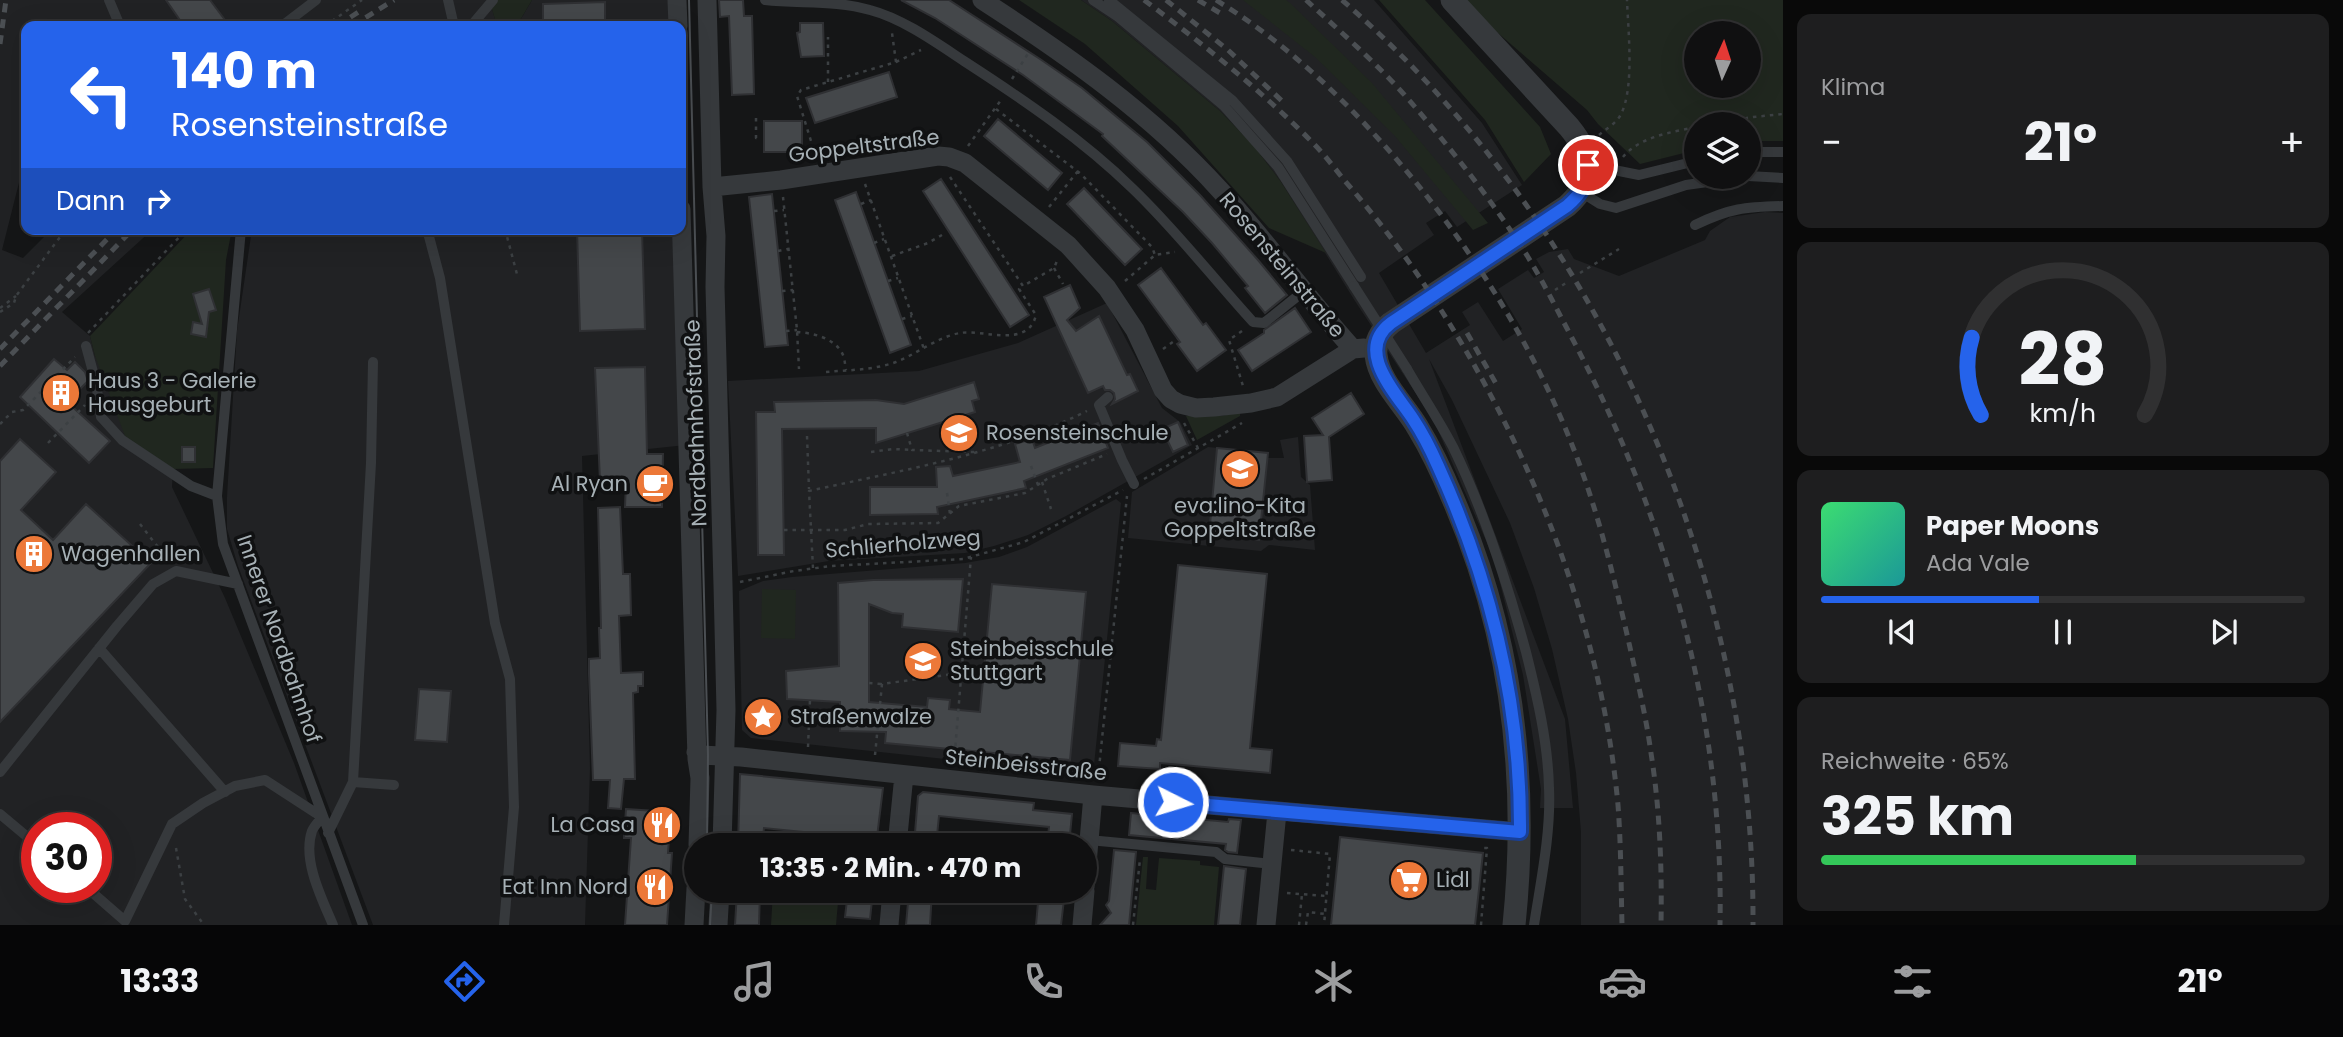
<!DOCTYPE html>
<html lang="de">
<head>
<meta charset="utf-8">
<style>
	:root { --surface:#101011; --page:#1e1e1f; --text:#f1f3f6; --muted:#9c9d9f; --line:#303031; --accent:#2563eb }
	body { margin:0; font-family:Poppins,sans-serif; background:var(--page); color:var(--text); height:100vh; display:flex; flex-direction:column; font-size:26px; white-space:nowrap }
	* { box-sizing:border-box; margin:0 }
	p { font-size:23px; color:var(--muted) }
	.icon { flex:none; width:38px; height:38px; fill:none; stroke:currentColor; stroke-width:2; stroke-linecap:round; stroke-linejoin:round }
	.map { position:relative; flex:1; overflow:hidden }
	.details { display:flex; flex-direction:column; gap:14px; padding:14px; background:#090909; width:560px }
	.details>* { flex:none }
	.guide { position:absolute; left:21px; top:21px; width:665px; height:214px; border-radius:14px; box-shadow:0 7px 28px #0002,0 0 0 2px var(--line); background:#2563eb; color:#fff; overflow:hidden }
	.needle { width:46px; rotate:3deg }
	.controls { position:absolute; left:1684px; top:21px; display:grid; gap:14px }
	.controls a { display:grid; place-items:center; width:77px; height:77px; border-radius:50%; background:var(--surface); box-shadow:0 7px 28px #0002,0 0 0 2px var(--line); font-size:35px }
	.speed { position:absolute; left:21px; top:812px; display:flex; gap:14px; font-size:35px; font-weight:700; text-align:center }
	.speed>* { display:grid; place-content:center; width:91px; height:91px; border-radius:50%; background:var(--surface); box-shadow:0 7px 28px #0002,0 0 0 2px var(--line); line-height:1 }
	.speed .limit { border:10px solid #d22; background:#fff; color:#111 }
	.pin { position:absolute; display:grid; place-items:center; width:60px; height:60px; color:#fff; margin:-30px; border:4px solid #fff; border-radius:50%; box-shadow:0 2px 7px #0007 }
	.me { position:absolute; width:77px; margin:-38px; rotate:95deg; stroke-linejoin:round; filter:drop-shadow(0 0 5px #0008) }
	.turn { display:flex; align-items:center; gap:24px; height:147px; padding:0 35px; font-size:32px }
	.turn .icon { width:91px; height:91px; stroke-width:2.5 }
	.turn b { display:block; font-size:49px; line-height:60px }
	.then { display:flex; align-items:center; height:66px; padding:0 35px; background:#0003; gap:14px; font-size:26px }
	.big { font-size:52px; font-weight:700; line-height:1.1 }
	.details .widget { flex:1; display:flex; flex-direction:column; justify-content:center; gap:10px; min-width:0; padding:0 24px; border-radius:14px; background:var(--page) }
	.details .dial { align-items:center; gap:0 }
	.dial svg { height:182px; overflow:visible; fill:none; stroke:var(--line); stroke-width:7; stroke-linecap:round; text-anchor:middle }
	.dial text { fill:var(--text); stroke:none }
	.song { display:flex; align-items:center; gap:21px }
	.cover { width:84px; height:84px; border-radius:10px; background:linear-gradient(135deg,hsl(140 70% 55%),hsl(180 70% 35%)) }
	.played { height:7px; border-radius:4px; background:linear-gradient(90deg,var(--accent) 45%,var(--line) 45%) }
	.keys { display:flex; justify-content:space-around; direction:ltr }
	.heat { display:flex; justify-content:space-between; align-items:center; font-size:38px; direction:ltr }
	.charge { height:10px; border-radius:5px; background:linear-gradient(90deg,#34c759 65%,var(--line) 0) }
	.trip { position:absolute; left:684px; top:833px; width:413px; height:70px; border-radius:35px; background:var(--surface); box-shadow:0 7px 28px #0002,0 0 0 2px var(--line); font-weight:700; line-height:70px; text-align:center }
	.tab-bar { display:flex; height:112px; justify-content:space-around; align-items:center; background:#060607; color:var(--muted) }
	.tab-bar .icon { width:49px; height:49px }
	.tab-bar .selected { color:var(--accent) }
	.tab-bar b { font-size:32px; color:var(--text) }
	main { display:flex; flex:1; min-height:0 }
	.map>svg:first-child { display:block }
</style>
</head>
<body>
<main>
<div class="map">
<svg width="1783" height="925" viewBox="0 0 1783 925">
	<rect width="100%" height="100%" fill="#151617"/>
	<path fill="#212224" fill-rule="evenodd" d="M0,0H486L491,5L497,26H67L48,19L47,26H26V155L2,250L23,258L52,229H153L62,312L90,336L95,356L173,469L172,487L225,598L294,763L352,925H0ZM37,828H96V887H37Z
		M532,0H673L674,26H520L519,22Z
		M1081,0H1374L1482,123L1522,185L1457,227L1445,211L1426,223L1434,235L1379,273L1426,353L1470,325L1462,312L1478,302L1503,341L1522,329L1498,289L1528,270L1534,278L1544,272L1536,259L1549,252L1568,249L1574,259L1619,276L1705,240L1710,231L1730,217L1765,212L1783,213V925H1581V832L1576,773L1568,719L1552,649L1534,588L1510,523L1452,400L1429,359L1565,719L1573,808H1540L1541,789L1523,675L1494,559L1434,421L1355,301L1281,182L1254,146L1220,111L1112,21Z
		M252,229H679L686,445L582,456L590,768L585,925H373L238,566L227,529V497L237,331Z
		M1107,303L1162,408L1180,422L1192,445L1066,516L1028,535L994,546L965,553L829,561L738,576L728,381L919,371L1018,343Z
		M1298,437L1301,477L1310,485L1315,550L1269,545L1261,551L1128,538L1132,492L1208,447L1268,453V458H1284L1280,440Z
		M1116,499L1121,503L1093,775L751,738L742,730L739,591L763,581L792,577L965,563L999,557L1027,547Z"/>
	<path fill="#20271f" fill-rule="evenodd" d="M486,0H532L519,22L520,26H497L491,6Z
		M1019,0H1081L1112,21L1220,111L1254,146L1281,182L1326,253L1269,228L1178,126L1085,44Z
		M1243,0H1286L1290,3L1372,83L1488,223L1473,230L1394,135L1315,57Z
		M1379,0H1425L1540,127L1551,154L1524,182L1485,120Z
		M1460,0H1783V141H1748V124H1696V150L1640,164L1598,124L1587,110ZM1696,33H1748V86H1696Z
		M192,229H232L226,260L213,468L173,469L125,436L95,356L90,336Z
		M1240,412V416L1197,440L1186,416H1221Z
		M762,589L796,590L795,639L761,638Z
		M1143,857H1148L1146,889L1156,890L1159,858L1200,861V865L1219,867L1214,925H1136Z
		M773,891H839L836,925H771Z"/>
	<path fill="#44474a" stroke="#2f3033" stroke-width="2" d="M166,0H210L225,20L217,26H184Z
		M719,0H743L744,16H752L754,94L732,95L729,16L720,17Z
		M901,0H949L1040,59L1082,88L1147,142L1200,195L1258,260L1287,295L1265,313L1245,288L1248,286L1212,243L1183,212L1102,136L1103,134L1023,75L935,18Z
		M605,2V26H543V4Z
		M800,23H823L824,56L801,57L797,33L800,32Z
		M889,72L897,97L815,123L806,98Z
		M998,119L1062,173L1048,190L984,136Z
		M764,121H802V152H764Z
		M941,179L1029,315L1010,327L923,191Z
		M1084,188L1142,249L1125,265L1067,204Z
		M856,192L911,345L890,353L835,200Z
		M772,194L788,345L765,347L749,197Z
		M577,229H642L645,329L580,331Z
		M1161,268L1203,325L1206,323L1226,350L1197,371L1177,344L1180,342L1138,285Z
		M1070,285L1080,308L1067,320L1076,331L1099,316L1127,375L1130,374L1138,391L1112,404L1115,399L1114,393L1110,390H1105L1103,386L1088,393L1044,297Z
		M209,289L216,310L209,312L206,337L191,334L193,322L202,324L193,294Z
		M1295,308L1311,332L1252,371L1238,350L1264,333V330Z
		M54,359L67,370L75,362L85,372L88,381L67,402L110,441L89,463L20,397Z
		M645,367L647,454H663L662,507H625L626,482L600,481L595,368Z
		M974,382L979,399L972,401L975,412L876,443V428L782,429L784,555H758L756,412H775L774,402L876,400L904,404Z
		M1351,393L1364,414L1329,437L1332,480L1307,482L1304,436L1323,435L1312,418Z
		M184,398L199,399L198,411H184Z
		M1178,422L1188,445L1173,452L1162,429Z
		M1098,423L1108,448L1024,481L1026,488L937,507L938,514L870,515V487H937L936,467L950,466L953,476L1020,462L1015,444L1032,439L1035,448Z
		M20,439L56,472L21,510L53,540L86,504L151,563L0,722V461Z
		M182,447H195V462H182Z
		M1217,448L1268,453L1259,540L1209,535Z
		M620,507L623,574H630L631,615L619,616L621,673L643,672V686H638V692L633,693L635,779H624L621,809L608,808L610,780H593L589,674V659L600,658L599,628H601L598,508Z
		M1178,565L1267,574L1250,748L1272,750L1270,773L1160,763V769L1118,766L1120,743L1156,746L1157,739L1161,740Z
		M963,579L958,632L902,627L903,614L892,613L869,604V702L927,707L928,698L950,700L949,709L980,712L992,584L1086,592L1070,760L885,743L886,732L840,731V702L787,699L786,671L839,666L838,583L873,580Z
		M419,689L451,691L447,742L415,740Z
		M740,774L883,788L876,845H852L853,837L764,828L762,845H738Z
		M923,792L1034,803L1033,810L1072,814L1069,845H1047L1049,827L939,816L936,845H914L918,796Z
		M626,809L671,812L668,853H672L667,925H625L631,838H624Z
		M1131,813L1228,822L1229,819L1241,820L1237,853L1228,852L1225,850L1226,844L1129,835Z
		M1340,837L1483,853L1475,925H1331Z
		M1114,850L1136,852L1129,925H1100L1111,913L1106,905L1109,901Z
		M1224,866L1246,869L1240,925H1218Z
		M737,891H760L759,925H735Z
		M848,891H873L870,919L845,917Z
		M909,891H932L930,925H906Z
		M1039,891H1065L1061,925H1036Z"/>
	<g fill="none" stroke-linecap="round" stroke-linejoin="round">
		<path stroke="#3c4043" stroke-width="2.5" stroke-dasharray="3.5 5" stroke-linecap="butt" d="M325,26L362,0
			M896,62L921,50
			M1012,79L1029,52
			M828,82V37
			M996,109L1081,174L1152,247L1155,255
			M756,118V138H761
			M1711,124L1753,117L1783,114
			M1599,135C1606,129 1615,124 1620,116C1635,90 1628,30 1627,0
			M968,146L1001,100
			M816,157L797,96L801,90L896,62L892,33
			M1623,157C1639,137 1672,132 1696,127
			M950,177L1023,286L1054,268L1057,261
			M865,184L924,349
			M783,197L797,330L799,369
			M861,204L871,200
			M1049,207L1078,171
			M774,211L784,210
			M505,229L518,278
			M874,243L884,239
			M778,251L788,249
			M892,256L928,243L942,235
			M1054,268L1063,284
			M1580,273L1619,249
			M888,281L898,278
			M1125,281L1155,255L1175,252
			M1555,290L1566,283
			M782,291L793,290
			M0,308L16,296
			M0,312L14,303L16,296L66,229
			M902,319L912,316
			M786,331L797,330
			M1242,331L1229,340L1243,386
			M797,332C813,333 834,338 842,353C845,358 845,366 846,370
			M88,333L187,229
			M1163,349L1177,339
			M826,372C849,370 874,370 896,362C917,354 937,337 960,333C983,329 1028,349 1036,315L1019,289L1023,286
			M1184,423L1198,448
			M0,424L12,412L23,410L75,357
			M907,433L912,450L974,452
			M807,436L809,489
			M48,443L85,405
			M871,452L893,449L912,450
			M1031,466L1038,485
			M1144,479L1242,423
			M1042,482L1051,509
			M947,493L950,514
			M140,524L168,560
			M784,530H845L868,524L938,523L959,506L1025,493L1047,479L1107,454
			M813,568L809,491C903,470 1000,454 1087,411
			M740,582L794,571L831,566L963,559L1024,542L1123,490
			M869,683L882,684
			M808,747L810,700
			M875,755L882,684L961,673
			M954,763L971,557
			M1098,778L1127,496
			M176,848L185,899L204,925
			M1291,850L1330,854L1324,925
			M1287,893L1326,896
			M1133,925L1140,859
			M1299,925L1302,894
			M1306,925L1308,912L1325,914
			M1481,925L1487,848H1484"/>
		<path stroke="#36393c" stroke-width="10" d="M109,0L120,26
			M448,0L454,26
			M765,0C799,4 836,0 870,10C904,19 938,44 967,63C1024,100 1083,140 1132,188C1176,230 1212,277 1253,322L1264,323L1304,291
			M1093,0L1117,16L1224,106L1278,167L1354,286
			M1109,0L1233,101L1287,161L1361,277
			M282,26L316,0
			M471,26L493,0
			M1748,152H1783
			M1589,165L1639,175L1696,161
			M1748,176L1783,178
			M1581,192L1600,204L1616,208L1686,185L1743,177
			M1695,225C1730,208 1745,207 1783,206
			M241,229L217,496L223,544L363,925
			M427,229L440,278L495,623L510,679L514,807L504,925
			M86,346L96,383L101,417L122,440L191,486L217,496
			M1407,369C1422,395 1439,420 1453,447C1485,513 1507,582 1526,652C1537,696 1548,742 1549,788C1551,833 1541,880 1534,925
			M1108,397L1099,405L1122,460L1134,484
			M99,648L225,792
			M0,772L117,626L153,584L176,571L238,584
			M353,782L394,785
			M0,814L37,845
			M328,833L353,782L371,463L373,362
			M1089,840L1216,852L1225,859L1272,864
			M86,887L125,921L172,824L203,803L235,786L265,780L322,817C319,821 314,826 312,831C302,860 322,899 333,925"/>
		<path stroke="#36393c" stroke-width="19" d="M677,0L678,26
			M707,0L712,187L716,236L715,287L723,585L726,710L722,845
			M982,0C1067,55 1151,114 1219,189C1266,240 1306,297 1353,349L1364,348
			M712,187L781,180L938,156L949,157L965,163L1068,245L1107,288L1135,330L1163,390L1171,399L1180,404L1196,408L1214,407L1251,403L1277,397L1353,349
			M681,209L697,759L700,778L698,845
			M696,752L701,755L741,757L1093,795L1520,832
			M897,845L904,775
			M1085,887L1093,795
			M694,925L696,888
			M718,925L720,891
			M889,925L892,891
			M1082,925L1085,891
			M1266,925L1277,812"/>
		<path stroke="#36393c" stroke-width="23" d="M1452,0L1569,127C1593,156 1596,180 1567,206L1391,323C1380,332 1375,341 1376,355C1379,382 1405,405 1418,428C1432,451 1443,475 1453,499C1512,635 1529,779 1514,925"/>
		<path stroke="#4b4f53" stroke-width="2" d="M689,0L708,755L707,845
			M710,925L712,891"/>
		<path stroke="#4b4f53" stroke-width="5" stroke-dasharray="9 7" stroke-linecap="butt" d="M1144,0C1203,44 1262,91 1314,144C1325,155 1335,169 1345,181C1375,216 1403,252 1428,290C1529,442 1601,622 1618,805C1621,845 1621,885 1622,925
			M1166,0L1228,50L1282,101
			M1198,0L1225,16
			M1216,0C1293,47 1356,110 1414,180C1486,269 1546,368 1584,477C1603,531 1616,587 1629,643C1637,679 1646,716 1651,753C1660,810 1662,868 1661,925
			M1306,0C1343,34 1383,69 1415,107C1451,149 1485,192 1515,237C1537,269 1554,304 1572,338C1668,519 1724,719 1720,925
			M1342,0C1604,228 1755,579 1753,925
			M337,26L360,11
			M352,26L394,0
			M0,44L6,0
			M1467,333L1498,387
			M0,349L117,229
			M0,366L133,229"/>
		<path stroke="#36393c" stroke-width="10" d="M1354,286L1407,369"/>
	</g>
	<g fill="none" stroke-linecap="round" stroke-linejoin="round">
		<g stroke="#184099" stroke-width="18">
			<path id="route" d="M1173,802L1520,832C1521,704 1491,582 1438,466C1431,450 1423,434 1413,419C1396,393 1354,351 1391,323L1567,206C1581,194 1587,184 1588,165"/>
		</g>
		<use href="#route" stroke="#2563eb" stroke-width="12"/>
	</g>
	<defs>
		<g id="building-disc" transform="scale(2.0125)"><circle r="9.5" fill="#ec7838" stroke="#101112"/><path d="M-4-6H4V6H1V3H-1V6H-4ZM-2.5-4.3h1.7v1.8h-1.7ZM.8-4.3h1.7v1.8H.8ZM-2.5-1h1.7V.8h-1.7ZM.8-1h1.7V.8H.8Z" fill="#fff"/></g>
		<g id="school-disc" transform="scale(2.0125)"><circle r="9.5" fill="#ec7838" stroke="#101112"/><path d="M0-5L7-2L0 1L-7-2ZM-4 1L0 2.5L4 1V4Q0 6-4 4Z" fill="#fff"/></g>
		<g id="cafe-disc" transform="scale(2.0125)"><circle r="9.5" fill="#ec7838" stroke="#101112"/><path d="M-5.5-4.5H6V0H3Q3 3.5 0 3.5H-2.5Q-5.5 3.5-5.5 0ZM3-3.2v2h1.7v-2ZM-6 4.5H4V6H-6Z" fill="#fff"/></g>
		<g id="sight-disc" transform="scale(2.0125)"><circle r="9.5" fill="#ec7838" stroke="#101112"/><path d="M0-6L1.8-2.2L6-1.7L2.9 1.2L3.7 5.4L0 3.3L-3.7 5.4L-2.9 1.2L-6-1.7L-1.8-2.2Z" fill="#fff"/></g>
		<g id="restaurant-disc" transform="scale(2.0125)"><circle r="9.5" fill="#ec7838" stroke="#101112"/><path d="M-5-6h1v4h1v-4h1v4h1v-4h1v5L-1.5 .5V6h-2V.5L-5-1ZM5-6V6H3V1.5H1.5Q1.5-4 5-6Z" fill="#fff"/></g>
		<g id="supermarket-disc" transform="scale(2.0125)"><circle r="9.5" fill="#ec7838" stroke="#101112"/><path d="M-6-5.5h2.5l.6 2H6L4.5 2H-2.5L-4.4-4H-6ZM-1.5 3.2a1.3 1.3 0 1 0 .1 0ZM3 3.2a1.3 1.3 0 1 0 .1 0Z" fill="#fff"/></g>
	</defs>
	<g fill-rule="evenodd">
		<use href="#building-disc" x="61" y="393"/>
		<use href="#school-disc" x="959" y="433"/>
		<use href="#school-disc" x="1240" y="469"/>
		<use href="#cafe-disc" x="655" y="484"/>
		<use href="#building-disc" x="34" y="554"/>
		<use href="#school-disc" x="923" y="661"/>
		<use href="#sight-disc" x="763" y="717"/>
		<use href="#restaurant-disc" x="662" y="825"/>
		<use href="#supermarket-disc" x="1409" y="880"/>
		<use href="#restaurant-disc" x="655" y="887"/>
	</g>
	<g text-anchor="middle" stroke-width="7" stroke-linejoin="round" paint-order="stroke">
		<g font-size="21" fill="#a7b1b6" stroke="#101112">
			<text transform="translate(864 146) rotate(-7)" y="7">Goppeltstraße</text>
			<text transform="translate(1282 265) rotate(50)" y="7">Rosensteinstraße</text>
			<text transform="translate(696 423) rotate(-92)" y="7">Nordbahnhofstraße</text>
			<text transform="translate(903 544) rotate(-5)" y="7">Schlierholzweg</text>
			<text transform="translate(279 639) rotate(71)" y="7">Innerer Nordbahnhof</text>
			<text transform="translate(1026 765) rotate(6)" y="7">Steinbeisstraße</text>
		</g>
		<g font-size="21" fill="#a7b1b6" stroke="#101112" text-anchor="start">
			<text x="88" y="388">Haus 3 - Galerie<tspan x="88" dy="24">Hausgeburt</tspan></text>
			<text x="986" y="440">Rosensteinschule</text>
			<text x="628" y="491" text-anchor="end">Al Ryan</text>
			<text x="1240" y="513" text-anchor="middle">eva:lino-Kita<tspan x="1240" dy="24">Goppeltstraße</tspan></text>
			<text x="61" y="561">Wagenhallen</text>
			<text x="950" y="656">Steinbeisschule<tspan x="950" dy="24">Stuttgart</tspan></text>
			<text x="790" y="724">Straßenwalze</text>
			<text x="635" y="832" text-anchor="end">La Casa</text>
			<text x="1436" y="887">Lidl</text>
			<text x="628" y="894" text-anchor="end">Eat Inn Nord</text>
		</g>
	</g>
</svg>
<div class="controls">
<a><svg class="needle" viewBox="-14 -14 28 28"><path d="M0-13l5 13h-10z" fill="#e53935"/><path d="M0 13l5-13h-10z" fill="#9c9d9f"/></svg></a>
<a><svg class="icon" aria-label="layers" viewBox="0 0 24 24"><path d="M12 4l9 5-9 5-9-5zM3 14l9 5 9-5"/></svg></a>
</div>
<div class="speed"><div class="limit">30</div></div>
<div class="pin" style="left:1588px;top:165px;background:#d93025"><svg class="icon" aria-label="arrive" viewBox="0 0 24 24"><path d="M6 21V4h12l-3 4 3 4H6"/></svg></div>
<svg class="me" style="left:1173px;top:802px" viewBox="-20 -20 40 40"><circle r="17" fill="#2563eb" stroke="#fff" stroke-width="3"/><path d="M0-11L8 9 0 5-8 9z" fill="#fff"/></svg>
<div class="trip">13:35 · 2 Min. · 470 m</div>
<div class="guide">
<div class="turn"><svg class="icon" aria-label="left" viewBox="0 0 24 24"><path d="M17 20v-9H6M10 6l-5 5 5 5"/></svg><div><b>140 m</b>Rosensteinstraße</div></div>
<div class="then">Dann<svg class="icon" aria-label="right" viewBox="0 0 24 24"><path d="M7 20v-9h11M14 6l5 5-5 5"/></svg></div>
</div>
</div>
<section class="details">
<div class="widget"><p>Klima</p>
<div class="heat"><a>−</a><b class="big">21°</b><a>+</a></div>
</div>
<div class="widget dial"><svg viewBox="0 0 100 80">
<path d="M14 69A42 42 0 1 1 86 69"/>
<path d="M14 69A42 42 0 0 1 10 35" stroke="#2563eb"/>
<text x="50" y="56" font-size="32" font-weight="700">28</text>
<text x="50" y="72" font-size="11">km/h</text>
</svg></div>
<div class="widget">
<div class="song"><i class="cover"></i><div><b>Paper Moons</b><p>Ada Vale</p></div></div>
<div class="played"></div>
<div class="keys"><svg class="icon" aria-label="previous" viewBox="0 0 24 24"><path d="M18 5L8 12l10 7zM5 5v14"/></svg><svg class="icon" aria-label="pause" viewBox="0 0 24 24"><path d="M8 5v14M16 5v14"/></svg><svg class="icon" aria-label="next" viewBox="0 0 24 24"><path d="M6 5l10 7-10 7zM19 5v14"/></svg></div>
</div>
<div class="widget"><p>Reichweite · 65%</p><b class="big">325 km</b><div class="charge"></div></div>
</section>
</main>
<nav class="tab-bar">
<b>13:33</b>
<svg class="icon selected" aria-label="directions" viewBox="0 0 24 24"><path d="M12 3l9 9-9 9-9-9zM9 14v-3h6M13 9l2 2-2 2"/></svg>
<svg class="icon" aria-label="music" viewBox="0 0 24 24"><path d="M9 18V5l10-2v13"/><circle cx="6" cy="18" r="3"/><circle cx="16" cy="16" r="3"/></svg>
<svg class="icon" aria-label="phone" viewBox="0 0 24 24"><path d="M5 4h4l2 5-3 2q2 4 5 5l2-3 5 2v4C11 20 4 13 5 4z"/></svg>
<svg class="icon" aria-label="climate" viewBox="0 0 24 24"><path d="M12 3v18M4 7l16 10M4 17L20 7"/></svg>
<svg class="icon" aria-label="car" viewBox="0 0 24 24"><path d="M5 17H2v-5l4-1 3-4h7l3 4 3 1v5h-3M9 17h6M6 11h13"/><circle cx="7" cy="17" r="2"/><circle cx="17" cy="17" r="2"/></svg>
<svg class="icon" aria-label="filters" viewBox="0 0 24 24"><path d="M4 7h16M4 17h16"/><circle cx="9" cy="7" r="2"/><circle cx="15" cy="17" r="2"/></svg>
<b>21°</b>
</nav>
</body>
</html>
